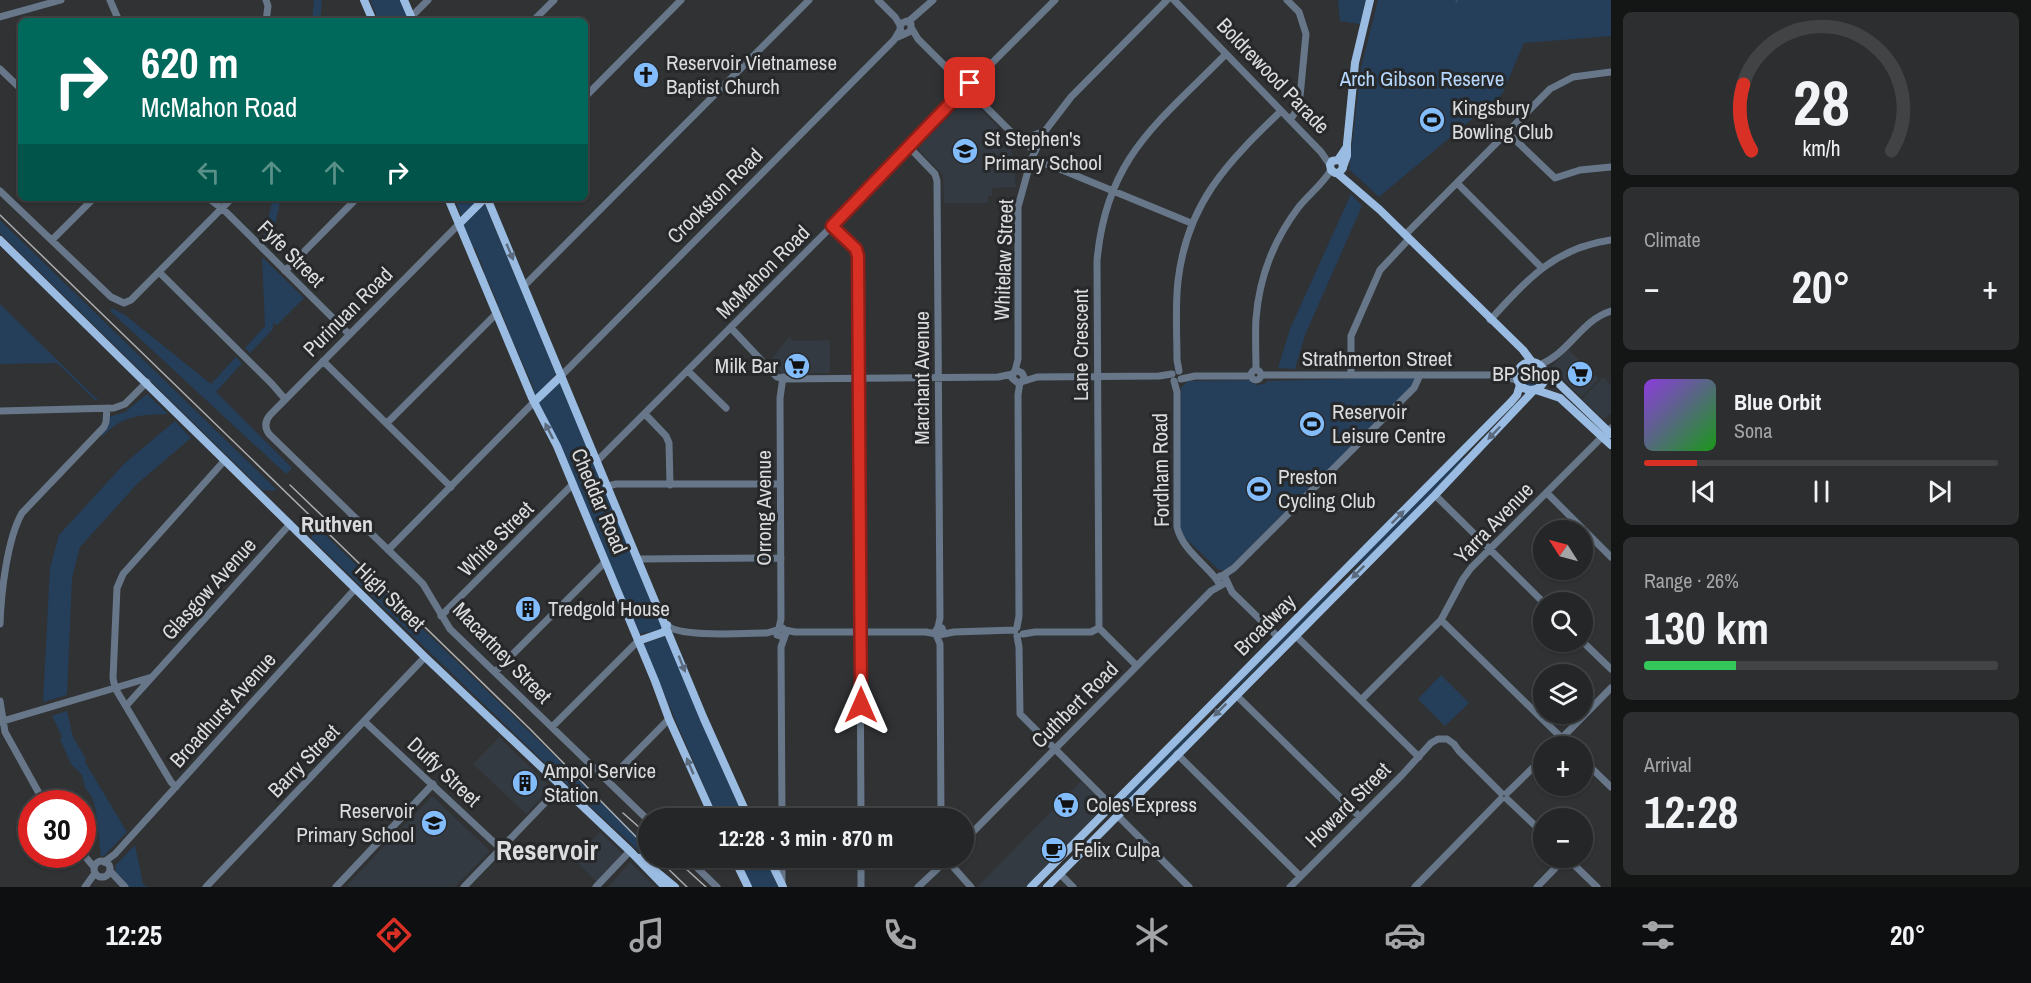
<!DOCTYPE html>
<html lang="en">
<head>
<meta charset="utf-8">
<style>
	:root { --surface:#242627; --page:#2c2e2f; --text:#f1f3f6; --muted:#a3a5a7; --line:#414344; --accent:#d93025 }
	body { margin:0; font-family:"Archivo Narrow",sans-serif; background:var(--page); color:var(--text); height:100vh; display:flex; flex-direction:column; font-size:22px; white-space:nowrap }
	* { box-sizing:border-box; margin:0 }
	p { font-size:20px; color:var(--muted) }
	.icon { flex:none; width:33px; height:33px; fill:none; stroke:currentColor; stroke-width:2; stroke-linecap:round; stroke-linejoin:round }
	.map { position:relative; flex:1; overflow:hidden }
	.drawer { display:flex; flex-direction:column; gap:12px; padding:12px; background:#141515; width:420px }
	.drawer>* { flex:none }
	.guide { position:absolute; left:18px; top:18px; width:570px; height:183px; border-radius:9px; box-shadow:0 2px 4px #0004,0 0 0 2px var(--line); background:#00695c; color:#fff; overflow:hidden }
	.needle { width:39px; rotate:306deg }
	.tools { position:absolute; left:1533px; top:520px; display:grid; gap:12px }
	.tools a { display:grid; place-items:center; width:60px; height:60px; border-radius:50%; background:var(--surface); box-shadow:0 2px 4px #0004,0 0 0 2px var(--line); font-size:30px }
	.speed { position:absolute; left:18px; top:790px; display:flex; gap:12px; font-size:30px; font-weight:700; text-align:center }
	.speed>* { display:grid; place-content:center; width:78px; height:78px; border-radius:50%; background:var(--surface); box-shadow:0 2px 4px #0004,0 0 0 2px var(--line); line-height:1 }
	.speed .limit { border:9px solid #d22; background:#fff; color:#111 }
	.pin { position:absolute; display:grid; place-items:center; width:51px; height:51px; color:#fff; margin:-26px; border-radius:12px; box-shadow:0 3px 9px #0006 }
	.me { position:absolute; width:66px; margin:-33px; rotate:0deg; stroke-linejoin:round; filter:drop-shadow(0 0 4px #0008) }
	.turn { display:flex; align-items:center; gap:21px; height:126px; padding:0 24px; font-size:27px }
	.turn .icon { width:78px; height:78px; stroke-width:2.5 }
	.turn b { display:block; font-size:42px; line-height:51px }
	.lanes { display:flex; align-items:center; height:57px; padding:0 24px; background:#0003; justify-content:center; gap:30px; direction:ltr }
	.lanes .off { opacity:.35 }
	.big { font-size:45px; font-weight:800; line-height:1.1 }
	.drawer .tile { flex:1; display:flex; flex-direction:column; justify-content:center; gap:9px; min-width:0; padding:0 21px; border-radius:9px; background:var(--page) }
	.drawer .dial { align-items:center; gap:0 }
	.dial svg { height:156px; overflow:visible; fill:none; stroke:var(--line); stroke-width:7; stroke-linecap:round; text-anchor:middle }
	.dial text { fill:var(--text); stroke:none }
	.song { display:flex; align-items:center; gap:18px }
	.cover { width:72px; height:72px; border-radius:9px; background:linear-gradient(135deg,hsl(270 70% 55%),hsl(120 70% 35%)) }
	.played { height:6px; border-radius:3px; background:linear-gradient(90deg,var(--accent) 15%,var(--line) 15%) }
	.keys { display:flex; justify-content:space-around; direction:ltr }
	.heat { display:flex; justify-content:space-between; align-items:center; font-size:33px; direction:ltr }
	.charge { height:9px; border-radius:4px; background:linear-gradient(90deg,#34c759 26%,var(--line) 0) }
	.trip { position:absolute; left:638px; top:808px; width:336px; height:60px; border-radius:30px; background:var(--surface); box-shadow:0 2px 4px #0004,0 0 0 2px var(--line); font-weight:800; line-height:60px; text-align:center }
	.menu { display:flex; height:96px; justify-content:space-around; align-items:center; background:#0e0f10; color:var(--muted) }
	.menu .icon { width:42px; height:42px }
	.menu .on { color:var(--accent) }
	.menu b { font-size:27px; color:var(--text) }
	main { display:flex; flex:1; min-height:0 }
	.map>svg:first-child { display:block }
</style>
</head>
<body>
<main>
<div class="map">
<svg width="1611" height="887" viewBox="0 0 1611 887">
	<rect width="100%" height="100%" fill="#303234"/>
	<path fill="#343a41" d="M966,99H970L997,126L1007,142L1013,156L1016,187L992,188V196H988V203H944L943,175L919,150V147Z
		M789,337L793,341L830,340V373H781L770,361Z
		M1568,349L1599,379L1581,397L1551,367Z
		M1603,377L1611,385V413L1604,420L1582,399Z
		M499,737L551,787L526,814L473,764Z
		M1081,781L1107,806L1030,887H977Z
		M432,796L490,851L455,887H348L347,885Z
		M600,832L623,854L597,882L574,859Z
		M630,862L656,887H608Z"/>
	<path fill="#253e5a" d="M314,0H322L320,21H312Z
		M370,0H401L407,16L403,21H379Z
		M1338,0H1366L1360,24L1340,21Z
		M1378,0H1611V36L1524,43L1502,94L1379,197L1349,169L1361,68Z
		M1351,194L1362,206L1305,335L1295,369L1278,368L1290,329Z
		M273,198H281L270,247L263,240Z
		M454,198H480L462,217Z
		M483,205H485L557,373L536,395L533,393L534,389L513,341L510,340L509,335L510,333L500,309L496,307L498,304L488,280H485L483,276L485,273L475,248L472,247L463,228L464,223Z
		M0,220L276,489L274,491L262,490L0,233Z
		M262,257L304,298L277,325L273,323V329L250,353L245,348L265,326Z
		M0,304L98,400H95L57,363L0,364Z
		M112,308L125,315L211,384L236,357L242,363L216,392L292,468L286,474L110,311Z
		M1520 377a10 10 0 1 1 20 0a10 10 0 1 1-20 0Z
		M1415,377V381L1407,391L1227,570H1219L1183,536L1179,523L1181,388L1188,381L1250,380L1256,385L1264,384L1268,381Z
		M559,383H561L665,628C656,632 648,632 639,634L539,405V401Z
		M147,394L168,414C140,415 123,415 103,436L101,435L109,417L125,412Z
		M175,421L191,438L138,483L80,547L72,578L67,695L43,702L50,568L59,535L125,463Z
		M1467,457L1366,559L1354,567L1338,582L1459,459Z
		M318,528L648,846V858H659L662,862L660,865L652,863L578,795L311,538Z
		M1330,591L1334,592L1229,695L1215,707Z
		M666,636L747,819H718L643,644Z
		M1441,675L1469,703L1445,726L1418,699Z
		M67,711L73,737L86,759L85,762L127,832L104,856H101L96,811L92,797L85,788L82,775L71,764L60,739L62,737L52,716Z
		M1194,729L1196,731L1119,808L1106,815Z
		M135,845L143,884L148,887H129L117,877L115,866Z
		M737,858H765L778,887H752Z"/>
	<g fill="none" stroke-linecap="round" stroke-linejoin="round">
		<path stroke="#425164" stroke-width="1.5" d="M1456,2L1457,0"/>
		<path stroke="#677789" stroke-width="7" d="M110,0L119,21
			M266,0L268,6L266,21
			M878,0L895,17L900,25
			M1174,0L1321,152L1330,165
			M1287,0L1299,12L1306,34L1299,107L1290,120
			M0,17L61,0
			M411,17L428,0
			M533,21L554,0
			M908,22L933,0
			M912,29L918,39L1012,133L1035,151
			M898,37L911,31V24L907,21L902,23L900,27L901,32
			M0,69L21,89
			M585,97L681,0
			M1507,132L1555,178L1580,170L1611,167
			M1017,136L1028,137L1045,131
			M910,148L935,174L937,181L940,618L938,627
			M1031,160L1050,165L1191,223
			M1457,183L1541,267
			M0,191L111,297L124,303L131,300L232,198
			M208,198L224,210L349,334
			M459,224L270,415C265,421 264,427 269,434L414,575L423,584L450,629L648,820
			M832,226L856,249L858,256L861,819
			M1405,235L1550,89L1573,77L1611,72
			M52,240L94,198
			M285,271L357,198
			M159,272L272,384L285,399
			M524,286L809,0
			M1490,320C1527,280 1554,248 1611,240
			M731,328L777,377L783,379L998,377L1013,374
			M323,361L451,487
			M1539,365C1569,354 1581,320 1611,311
			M1256,369C1256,353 1255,336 1256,319C1259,279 1274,240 1298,208C1308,195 1322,185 1331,170
			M1251 375a5 5 0 1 1 10 0a5 5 0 1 1-10 0Z
			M688,371L726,408
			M1015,371L1018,359V207L1031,160L1045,131L1071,97L1167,0
			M1179,371L1177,360C1177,334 1175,307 1178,281C1187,203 1227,163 1281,111
			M1261,375H1494L1519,369
			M1351,375V336L1380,270L1409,239
			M561,376L894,40L900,30
			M1499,376L1517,380
			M1181,379L1195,376H1251
			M1023,381L1024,377L1022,373L1018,371L1014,372L1012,378L1018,383L1037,377L1159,376L1172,374
			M1174,381L1177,392V527C1182,549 1204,563 1217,580
			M0,411L114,408L125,404L147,382
			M645,414L666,436L669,443L670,485
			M387,423L496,314
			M597,461L910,148L966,87L983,72L1055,0
			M608,486L616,484H780
			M1547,493L1611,557
			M1435,495L1544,603
			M388,550L534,402
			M639,559L781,558
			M1222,576L1234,568L1414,388L1420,375
			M1226,582L1220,586L1217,580L1220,576L1225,577L1232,592L1278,637
			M441,616L573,484
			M1441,620L1571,747
			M0,624C1,594 7,539 22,513L104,427L106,422L107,408
			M667,625C678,638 748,633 767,633L777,630
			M1017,627L1019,616L1018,395L1020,382
			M779,628L781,619L780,398L783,377
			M785,630L795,632H926L936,634
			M944,634L954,632L1015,630
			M1023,634L1035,632H1091L1099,628
			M938,635L944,634L942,628L938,627L935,632L940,644L941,819
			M1017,636L1019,647L1020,714L1112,806
			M1296,636L1419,757
			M1582,641L1611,669
			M1137,666L1099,628L1097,261C1106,157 1158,123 1226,54
			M495,672L605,562
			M1236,695L1360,817
			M1361,700L1441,620L1463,579L1471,568L1611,428
			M0,701L5,732L45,804
			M126,706L290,524
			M364,721L501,849
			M0,722L152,677
			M552,727L638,641
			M1553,747L1611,688
			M1177,754L1300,876
			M1582,759L1611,787
			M608,781L669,719
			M176,787L171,782L115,688L113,678L117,588L123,574L225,460
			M1507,793L1544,757
			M1507,799L1544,834
			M1117,815L1189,887
			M782,819L781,647L786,633L783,628H779L777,635L783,637
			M963,842L1211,591L1220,586
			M82,853L94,867
			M687,858L717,887
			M782,858V885
			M861,858V887
			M1567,858L1597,887
			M944,859L947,860L971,887
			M94 869a8 8 0 1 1 16 0a8 8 0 1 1-16 0Z
			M104,862L115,854L355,589
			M110,871L125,887
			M1060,874L1073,887
			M85,887L95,873
			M206,887L425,657
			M336,887L433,784
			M464,887L561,786
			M596,887L630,851
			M918,887L949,858
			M1290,887L1402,775L1431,743L1438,739H1447L1454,744L1459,751L1501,793
			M1415,887L1501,799
			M1537,887L1565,858"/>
		<path stroke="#9bbce2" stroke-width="8" d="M364,0L373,21
			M404,0L413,21
			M1338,160L1342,162L1343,168L1339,173H1335L1331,170L1330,165L1332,161L1338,160L1346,148
			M1343,167L1347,156V144L1355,63L1370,0
			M1337,173L1380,210L1523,350L1532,362
			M448,198L532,398L557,446L655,681L669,719L714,819
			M487,198L704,719L749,819
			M459,224L485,198
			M0,240L425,657L630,851L665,887
			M1517 376a14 14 0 1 1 28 0a14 14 0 1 1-28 0Z
			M1545,372L1550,375L1611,434
			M1536,390L1560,398L1611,445
			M534,402L561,376
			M638,641L664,632L667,625
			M640,858L675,887
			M734,858L748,887
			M769,858L783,887
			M1031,887L1511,402L1517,395L1520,385
			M1047,887L1435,495L1534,390"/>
		<path stroke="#acadaf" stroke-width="1.5" d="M0,215L530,729L648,849
			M290,485L340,533
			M623,813L648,835
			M657,858L687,887
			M674,858L706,887"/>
	</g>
	<defs><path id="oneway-solid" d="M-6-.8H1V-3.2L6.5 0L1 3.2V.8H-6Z" transform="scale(1.5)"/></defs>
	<g fill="#5b6b7d">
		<use href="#oneway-solid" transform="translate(510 252) rotate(67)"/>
		<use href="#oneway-solid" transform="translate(549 431) rotate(-117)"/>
		<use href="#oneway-solid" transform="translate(1494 433) rotate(134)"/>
		<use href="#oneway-solid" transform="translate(1398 517) rotate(-45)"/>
		<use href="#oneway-solid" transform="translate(1358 572) rotate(135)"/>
		<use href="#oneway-solid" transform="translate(682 664) rotate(68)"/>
		<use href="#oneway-solid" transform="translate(1220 710) rotate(135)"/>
		<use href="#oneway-solid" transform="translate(690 766) rotate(-113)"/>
	</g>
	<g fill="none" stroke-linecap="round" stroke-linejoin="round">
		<g stroke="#8d1f18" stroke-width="15">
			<path id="route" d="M861,705L858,256L856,249L832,226L970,83"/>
		</g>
		<use href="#route" stroke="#d93025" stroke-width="10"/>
	</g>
	<defs>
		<g id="church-disc" transform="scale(1.35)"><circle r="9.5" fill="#83bcfb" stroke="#26282a"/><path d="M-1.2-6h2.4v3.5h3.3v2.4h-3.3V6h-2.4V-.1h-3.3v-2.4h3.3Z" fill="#111"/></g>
		<g id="stadium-disc" transform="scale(1.35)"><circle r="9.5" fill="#83bcfb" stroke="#26282a"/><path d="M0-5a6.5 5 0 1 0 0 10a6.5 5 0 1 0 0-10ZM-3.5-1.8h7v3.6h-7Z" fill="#111"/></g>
		<g id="school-disc" transform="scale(1.35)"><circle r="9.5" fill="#83bcfb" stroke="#26282a"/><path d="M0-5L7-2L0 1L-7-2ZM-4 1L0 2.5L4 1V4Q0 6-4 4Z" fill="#111"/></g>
		<g id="supermarket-disc" transform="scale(1.35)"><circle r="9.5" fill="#83bcfb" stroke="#26282a"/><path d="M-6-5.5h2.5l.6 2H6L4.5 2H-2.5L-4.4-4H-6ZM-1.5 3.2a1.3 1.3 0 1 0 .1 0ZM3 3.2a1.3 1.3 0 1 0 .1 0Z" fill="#111"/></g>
		<g id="building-disc" transform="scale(1.35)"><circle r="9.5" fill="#83bcfb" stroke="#26282a"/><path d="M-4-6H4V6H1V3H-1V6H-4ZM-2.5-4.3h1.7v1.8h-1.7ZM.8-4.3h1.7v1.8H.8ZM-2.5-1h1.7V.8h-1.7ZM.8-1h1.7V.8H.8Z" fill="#111"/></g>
		<g id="cafe-disc" transform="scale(1.35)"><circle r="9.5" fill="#83bcfb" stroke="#26282a"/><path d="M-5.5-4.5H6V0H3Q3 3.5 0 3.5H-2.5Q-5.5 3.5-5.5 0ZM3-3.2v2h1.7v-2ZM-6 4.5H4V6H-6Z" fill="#111"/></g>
	</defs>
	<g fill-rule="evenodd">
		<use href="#church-disc" x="646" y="75"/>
		<use href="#stadium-disc" x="1432" y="120"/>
		<use href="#school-disc" x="965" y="151"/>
		<use href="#supermarket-disc" x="797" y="366"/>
		<use href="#supermarket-disc" x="1580" y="374"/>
		<use href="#stadium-disc" x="1312" y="424"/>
		<use href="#stadium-disc" x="1259" y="489"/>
		<use href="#building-disc" x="528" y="609"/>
		<use href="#building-disc" x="525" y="783"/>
		<use href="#supermarket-disc" x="1066" y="805"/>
		<use href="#school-disc" x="434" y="823"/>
		<use href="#cafe-disc" x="1054" y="850"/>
	</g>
	<g text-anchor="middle" stroke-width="6" stroke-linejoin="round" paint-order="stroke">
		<g font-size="21" fill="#dbdcdd" stroke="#26282a" text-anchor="start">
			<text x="666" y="70">Reservoir Vietnamese<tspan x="666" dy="24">Baptist Church</tspan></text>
			<text x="1452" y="115">Kingsbury<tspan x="1452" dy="24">Bowling Club</tspan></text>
			<text x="984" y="146">St Stephen's<tspan x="984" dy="24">Primary School</tspan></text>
			<text x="778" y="373" text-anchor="end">Milk Bar</text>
			<text x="1560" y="381" text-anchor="end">BP Shop</text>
			<text x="1332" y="419">Reservoir<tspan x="1332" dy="24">Leisure Centre</tspan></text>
			<text x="1278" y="484">Preston<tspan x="1278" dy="24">Cycling Club</tspan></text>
			<text x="548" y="616">Tredgold House</text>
			<text x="544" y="778">Ampol Service<tspan x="544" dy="24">Station</tspan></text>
			<text x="1086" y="812">Coles Express</text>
			<text x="414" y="818" text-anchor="end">Reservoir<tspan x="414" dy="24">Primary School</tspan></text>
			<text x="1074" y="857">Felix Culpa</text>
		</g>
		<g font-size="21" fill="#dbdcdd" stroke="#26282a">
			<text transform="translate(1273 76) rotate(46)" y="7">Boldrewood Parade</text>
			<text transform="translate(715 196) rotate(-45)" y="7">Crookston Road</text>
			<text transform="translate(291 254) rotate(45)" y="7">Fyfe Street</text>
			<text transform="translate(1004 260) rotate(-88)" y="7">Whitelaw Street</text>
			<text transform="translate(763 272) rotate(-45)" y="7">McMahon Road</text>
			<text transform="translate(348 312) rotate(-45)" y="7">Purinuan Road</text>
			<text transform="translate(1081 345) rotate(-90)" y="7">Lane Crescent</text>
			<text x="1377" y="366">Strathmerton Street</text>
			<text transform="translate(922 378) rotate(-90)" y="7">Marchant Avenue</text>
			<text transform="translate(1161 470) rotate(-91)" y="7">Fordham Road</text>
			<text transform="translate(599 501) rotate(67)" y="7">Cheddar Road</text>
			<text transform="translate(764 508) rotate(-90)" y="7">Orrong Avenue</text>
			<text transform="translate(1494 523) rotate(-46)" y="7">Yarra Avenue</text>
			<text transform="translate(496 539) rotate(-45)" y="7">White Street</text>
			<text transform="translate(209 589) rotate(-48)" y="7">Glasgow Avenue</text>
			<text transform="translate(390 597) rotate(44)" y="7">High Street</text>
			<text transform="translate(1265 625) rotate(-45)" y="7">Broadway</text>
			<text transform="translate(502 653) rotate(46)" y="7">Macartney Street</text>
			<text transform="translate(1075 705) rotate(-45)" y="7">Cuthbert Road</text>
			<text transform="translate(223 710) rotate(-48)" y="7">Broadhurst Avenue</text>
			<text transform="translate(304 761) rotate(-46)" y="7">Barry Street</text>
			<text transform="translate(444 772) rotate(43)" y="7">Duffy Street</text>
			<text transform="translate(1348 805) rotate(-45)" y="7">Howard Street</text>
		</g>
		<g font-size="21" fill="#b5d7fd" stroke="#26282a">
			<text x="1422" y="86">Arch Gibson Reserve</text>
		</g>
		<g font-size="22" font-weight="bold" fill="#dbdcdd" stroke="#26282a">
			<text x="337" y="532">Ruthven</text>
		</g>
		<g font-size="27" font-weight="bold" fill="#dbdcdd" stroke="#26282a">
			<text x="547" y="860">Reservoir</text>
		</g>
	</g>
</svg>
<div class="tools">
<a><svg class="needle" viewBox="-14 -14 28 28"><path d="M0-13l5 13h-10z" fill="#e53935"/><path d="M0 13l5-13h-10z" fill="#a3a5a7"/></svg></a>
<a><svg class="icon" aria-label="search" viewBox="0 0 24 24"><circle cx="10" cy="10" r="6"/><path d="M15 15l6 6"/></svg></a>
<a><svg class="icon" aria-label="layers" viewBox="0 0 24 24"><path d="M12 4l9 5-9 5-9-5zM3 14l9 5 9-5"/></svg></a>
<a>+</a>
<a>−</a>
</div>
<div class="speed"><div class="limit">30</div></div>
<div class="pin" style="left:970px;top:83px;background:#d93025"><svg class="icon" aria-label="arrive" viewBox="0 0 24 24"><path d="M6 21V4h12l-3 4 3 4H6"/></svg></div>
<svg class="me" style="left:861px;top:705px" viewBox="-20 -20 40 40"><path d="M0-17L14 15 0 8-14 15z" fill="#d93025" stroke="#fff" stroke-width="4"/></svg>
<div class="trip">12:28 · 3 min · 870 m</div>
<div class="guide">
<div class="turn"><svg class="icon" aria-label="right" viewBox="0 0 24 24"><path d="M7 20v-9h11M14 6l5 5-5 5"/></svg><div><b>620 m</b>McMahon Road</div></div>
<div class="lanes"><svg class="icon off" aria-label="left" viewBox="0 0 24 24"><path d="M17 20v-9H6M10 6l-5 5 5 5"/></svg><svg class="icon off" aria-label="ahead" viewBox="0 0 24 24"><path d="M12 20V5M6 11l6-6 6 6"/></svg><svg class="icon off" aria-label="ahead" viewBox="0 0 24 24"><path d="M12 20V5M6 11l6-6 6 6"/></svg><svg class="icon" aria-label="right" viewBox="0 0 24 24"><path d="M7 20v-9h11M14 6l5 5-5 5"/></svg></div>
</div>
</div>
<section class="drawer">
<div class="tile dial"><svg viewBox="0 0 100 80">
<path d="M14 69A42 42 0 1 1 86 69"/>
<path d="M14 69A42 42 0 0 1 10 35" stroke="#d93025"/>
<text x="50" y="56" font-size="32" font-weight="700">28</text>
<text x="50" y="72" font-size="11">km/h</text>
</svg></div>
<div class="tile"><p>Climate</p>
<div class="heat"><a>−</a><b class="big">20°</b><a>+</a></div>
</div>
<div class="tile">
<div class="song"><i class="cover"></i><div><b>Blue Orbit</b><p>Sona</p></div></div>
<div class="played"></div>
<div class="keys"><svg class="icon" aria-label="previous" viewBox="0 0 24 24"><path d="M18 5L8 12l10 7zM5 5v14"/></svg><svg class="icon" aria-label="pause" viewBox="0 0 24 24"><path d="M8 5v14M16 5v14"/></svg><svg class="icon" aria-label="next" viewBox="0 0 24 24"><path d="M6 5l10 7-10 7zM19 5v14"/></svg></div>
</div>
<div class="tile"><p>Range · 26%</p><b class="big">130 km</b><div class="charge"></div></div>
<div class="tile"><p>Arrival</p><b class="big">12:28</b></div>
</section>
</main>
<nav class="menu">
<b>12:25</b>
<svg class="icon on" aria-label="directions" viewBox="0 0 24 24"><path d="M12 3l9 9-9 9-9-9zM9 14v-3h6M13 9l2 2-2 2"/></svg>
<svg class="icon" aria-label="music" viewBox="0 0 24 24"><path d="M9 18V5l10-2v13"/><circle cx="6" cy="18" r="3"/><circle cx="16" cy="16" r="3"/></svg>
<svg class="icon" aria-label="phone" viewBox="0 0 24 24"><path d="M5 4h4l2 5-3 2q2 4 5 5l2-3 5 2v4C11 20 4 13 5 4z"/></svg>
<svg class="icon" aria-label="climate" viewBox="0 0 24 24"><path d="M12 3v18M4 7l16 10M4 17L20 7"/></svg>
<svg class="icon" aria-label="car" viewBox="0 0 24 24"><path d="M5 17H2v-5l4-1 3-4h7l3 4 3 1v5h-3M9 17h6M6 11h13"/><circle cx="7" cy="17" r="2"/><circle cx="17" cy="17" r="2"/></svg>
<svg class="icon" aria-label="filters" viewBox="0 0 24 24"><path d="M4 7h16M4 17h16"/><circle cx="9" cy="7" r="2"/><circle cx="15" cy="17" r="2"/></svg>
<b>20°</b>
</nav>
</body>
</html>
